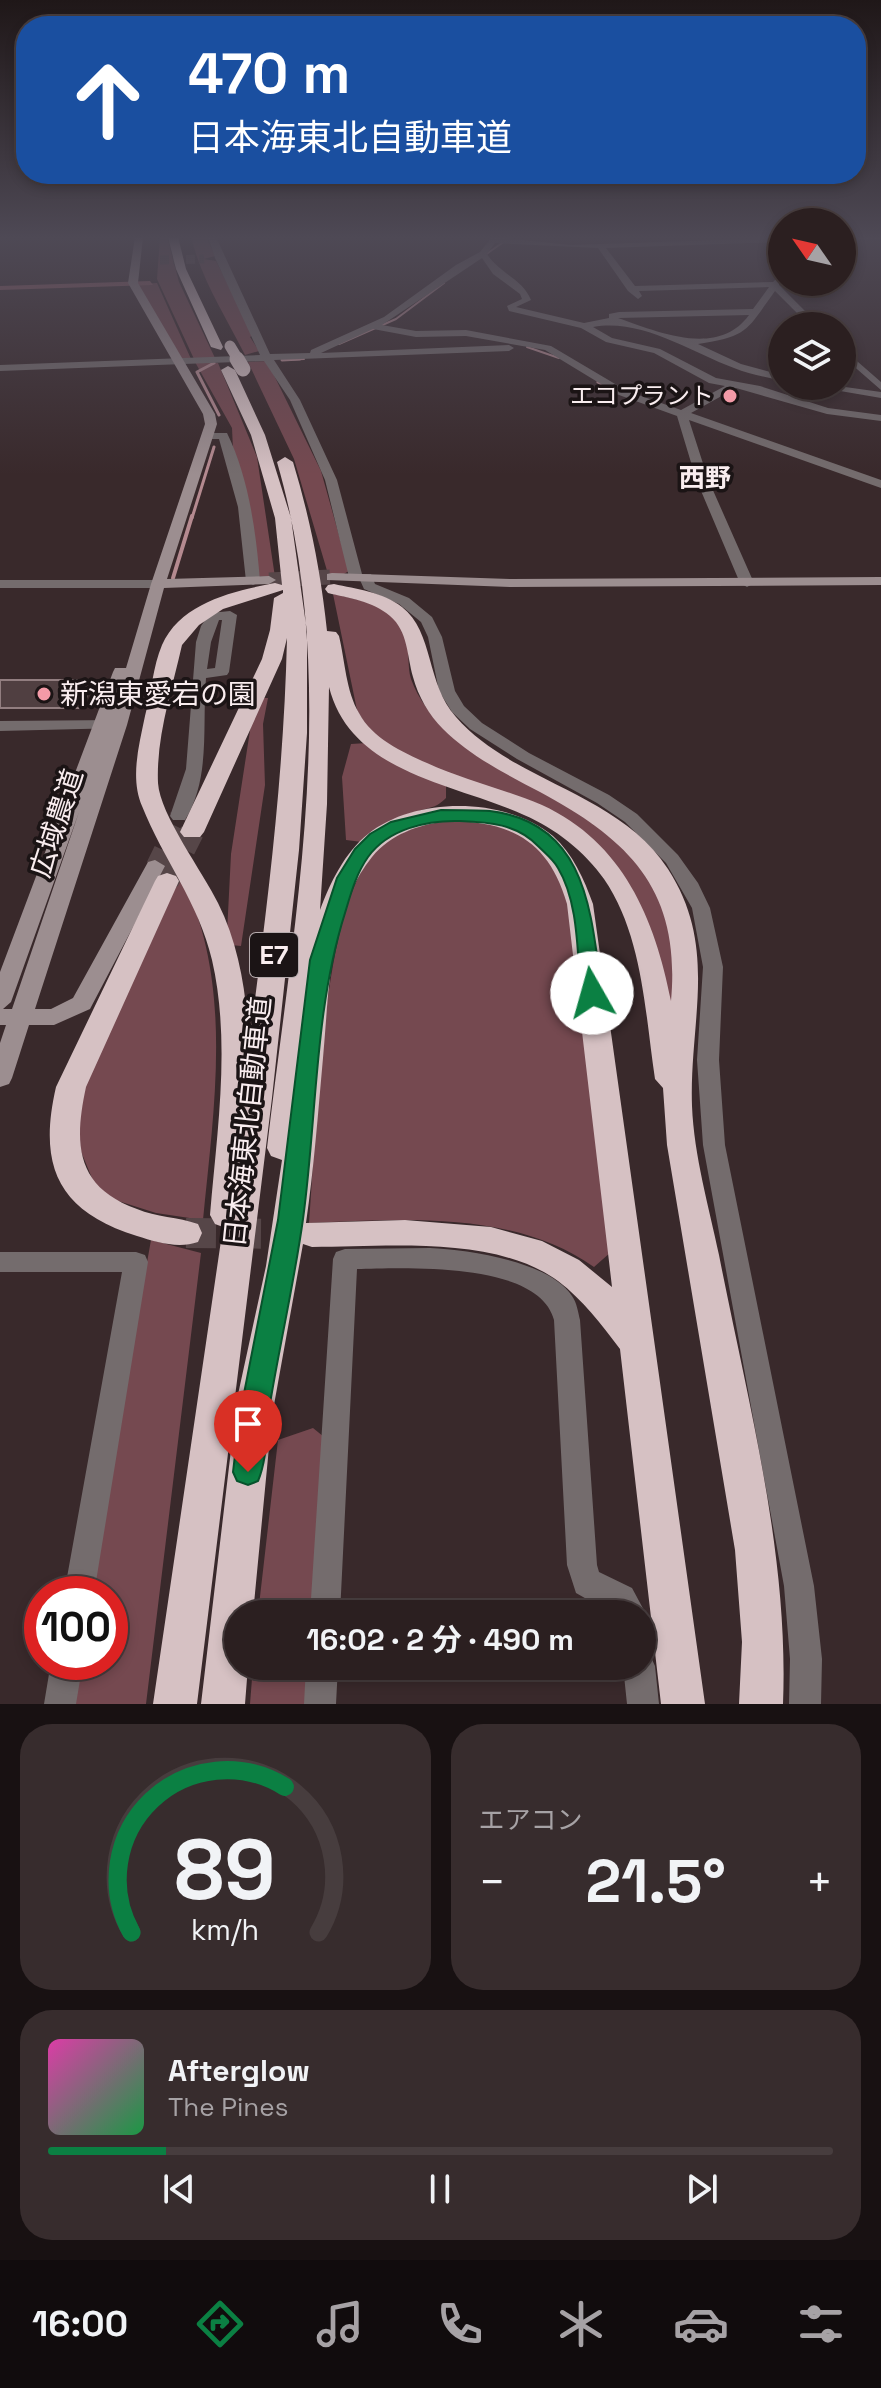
<!DOCTYPE html>
<html lang="ja">
<head>
<meta charset="utf-8">
<style>
	:root { --surface:#2b1f20; --page:#372c2d; --text:#f1f3f6; --muted:#a6a2a5; --line:#473d3e; --accent:#0b8043 }
	body { margin:0; font-family:"Space Grotesk","Noto Sans JP",sans-serif; background:var(--page); color:var(--text); height:100vh; display:flex; flex-direction:column; font-size:30px; white-space:nowrap }
	* { box-sizing:border-box; margin:0 }
	p { font-size:26px; color:var(--muted) }
	.icon { flex:none; width:44px; height:44px; fill:none; stroke:currentColor; stroke-width:2; stroke-linecap:round; stroke-linejoin:round }
	.map { position:relative; height:1704px; overflow:hidden }
	.panel { display:flex; flex-direction:column; gap:20px; padding:20px; background:#181112; flex:1 }
	.panel>* { flex:none }
	.hud { position:absolute; left:16px; top:16px; width:850px; height:168px; border-radius:32px; box-shadow:0 4px 12px #0003,0 0 0 2px var(--line); background:#1a4fa0; color:#fff; overflow:hidden }
	.needle { width:52px; rotate:304deg }
	.fabs { position:absolute; left:768px; top:208px; display:grid; gap:16px }
	.fabs a { display:grid; place-items:center; width:88px; height:88px; border-radius:50%; background:var(--surface); box-shadow:0 4px 12px #0003,0 0 0 2px var(--line); font-size:40px }
	.speed { position:absolute; left:24px; top:1576px; display:flex; gap:16px; font-size:40px; font-weight:700; text-align:center }
	.speed>* { display:grid; place-content:center; width:104px; height:104px; border-radius:50%; background:var(--surface); box-shadow:0 4px 12px #0003,0 0 0 2px var(--line); line-height:1 }
	.speed .limit { border:12px solid #d22; background:#fff; color:#111 }
	.pin { position:absolute; display:grid; place-items:center; width:68px; height:68px; color:#fff; margin:-82px -34px; border-radius:50% 50% 50% 0; rotate:-45deg; box-shadow:0 0 8px #0007 }
	.pin .icon { rotate:45deg }
	.me { position:absolute; width:88px; margin:-44px; rotate:353deg; stroke-linejoin:round; filter:drop-shadow(0 0 6px #0008) }
	.turn { display:flex; align-items:center; gap:28px; height:168px; padding:0 40px; font-size:36px }
	.turn .icon { width:104px; height:104px; stroke-width:2.5 }
	.turn b { display:block; font-size:56px; line-height:68px }
	.big { font-size:60px; font-weight:700; line-height:1.1 }
	.panel .card { flex:1; display:flex; flex-direction:column; justify-content:center; gap:12px; min-width:0; padding:0 28px; border-radius:32px; background:var(--page) }
	.panel .dial { align-items:center; gap:0 }
	.dial svg { height:208px; overflow:visible; fill:none; stroke:var(--line); stroke-width:7; stroke-linecap:round; text-anchor:middle }
	.dial text { fill:var(--text); stroke:none }
	.song { display:flex; align-items:center; gap:24px }
	.cover { width:96px; height:96px; border-radius:12px; background:linear-gradient(135deg,hsl(320 70% 55%),hsl(140 70% 35%)) }
	.played { height:8px; border-radius:4px; background:linear-gradient(90deg,var(--accent) 15%,var(--line) 15%) }
	.keys { display:flex; justify-content:space-around; direction:ltr }
	.heat { display:flex; justify-content:space-between; align-items:center; font-size:44px; direction:ltr }
	.panel .tiles { flex:1; display:grid; gap:20px; grid-template-columns:1fr 1fr }
	.card:last-child { grid-column:span 2 }
	.trip { position:absolute; left:224px; top:1600px; width:432px; height:80px; border-radius:40px; background:var(--surface); box-shadow:0 4px 12px #0003,0 0 0 2px var(--line); font-weight:700; line-height:80px; text-align:center }
	.menu { display:flex; height:128px; justify-content:space-around; align-items:center; background:#110c0d; color:var(--muted) }
	.menu .icon { width:56px; height:56px }
	.menu .active { color:var(--accent) }
	.menu b { font-size:36px; color:var(--text) }
	.map>svg:first-child { display:block }
</style>
</head>
<body>
<div class="map">
<svg width="881" height="1704" viewBox="0 0 881 1704">
	<rect width="100%" height="100%" fill="#39292b"/>
	<path fill="#754950" d="M160,237H167L179,282L215,358L194,359L157,279Z
		M191,237H206L215,256L204,259L216,261L253,335L250,337L259,351L245,355C225,315 202,281 191,237Z
		M157,283L191,359H182L137,284Z
		M267,361L321,471L349,571L342,575L328,574L294,459L248,362Z
		M195,362L218,363L257,457L275,577L257,576L233,450L232,428Z
		M333,594C360,600 395,605 405,636C410,649 407,666 411,679C418,699 432,716 446,731L616,834L671,909L680,972L672,1008L589,840L401,754L371,734L357,710Z
		M262,698H268L263,724L265,785L241,946L231,945L227,933L231,854L251,724Z
		M367,743L446,784V798C436,808 431,807 418,811C397,816 379,828 362,842L346,840L342,777L351,744Z
		M455,819C519,825 551,839 569,903L611,1252L594,1267C514,1210 402,1219 309,1223C316,1142 320,903 377,850C398,830 427,823 455,819Z
		M182,878C234,984 214,1106 203,1220L156,1213L112,1199L94,1183L75,1137L79,1093L166,903Z
		M151,1240L201,1253L146,1704H74L80,1662H110V1594H88Z
		M313,1428L329,1441L318,1614H258L278,1440Z
		M253,1666H316L313,1704H250Z"/>
	<g fill="none" stroke-linecap="round" stroke-linejoin="round">
		<path stroke="#b58a90" stroke-width="2" d="M485,255L502,243L500,237
			M339,344L396,319L444,283
			M527,347L559,358
			M282,360L304,359"/>
		<path stroke="#b58a90" stroke-width="3" d="M282,360L300,359
			M214,363L197,372L219,415
			M598,382L617,393
			M192,518L214,447"/>
		<path stroke="#b58a90" stroke-width="4" d="M173,578L192,516"/>
		<path fill="#986068" fill-rule="evenodd" d="M150,281L153,285L0,290V286Z"/>
	</g>
	<path fill="#503f41" stroke="#927e80" stroke-width="2" d="M0,680H92L83,708H0Z"/>
	<g fill="none" stroke-linecap="round" stroke-linejoin="round">
		<path stroke="#564648" stroke-width="9" stroke-dasharray="9 4" stroke-linecap="butt" d="M160,260L204,259"/>
		<path stroke="#564648" stroke-width="18" stroke-dasharray="18 9" stroke-linecap="butt" d="M155,866L179,816"/>
		<path stroke="#564648" stroke-width="15" stroke-dasharray="15 8" stroke-linecap="butt" d="M269,580L332,577"/>
		<path stroke="#564648" stroke-width="24" stroke-dasharray="24 12" stroke-linecap="butt" d="M167,881L192,832"/>
		<path stroke="#564648" stroke-width="30" stroke-dasharray="30 15" stroke-linecap="butt" d="M186,1233L302,1234"/>
		<path fill="#746c6d" fill-rule="evenodd" d="M208,237H216L270,354L310,353L311,350L384,317L456,265L480,252L492,237L571,245L782,238V242L606,248L635,286L773,282L782,273L779,285L820,326H810L775,291C746,331 749,336 698,344L741,364L782,375V381C766,377 749,374 734,368C689,351 641,318 593,327L612,338L660,349L716,378L760,386L828,408L881,415V421L827,414L736,388L691,413L881,480V488L689,420L708,479L754,583L747,587L740,583L696,479L677,416L619,395L545,350L466,336L416,337L373,329L321,353L509,345L514,348L509,351L274,360L300,400L337,480L362,574H371L375,584L409,598L432,617L442,637L455,691L464,706L482,723L529,753L609,795L637,814L678,855L698,883L710,908L723,967L719,1060L725,1145L814,1586L822,1659L821,1704H789L790,1659L784,1586L703,1145L697,1060L703,967L692,908L666,863L625,822L597,803L517,759L470,729L452,712L439,691L428,637L421,622L399,604L364,589L360,580L349,577L325,480L290,400L264,361L0,371V365L260,355L215,258ZM495,243L598,248L628,291L638,299L642,296L639,291L769,287L753,309L619,312L609,314V318L584,323L516,307L531,300C523,279 500,274 487,254ZM482,258L493,274L520,294L522,299L507,306L509,311L581,328L606,342L654,353L709,383L725,386L681,410L627,391L551,346L466,330L416,331L382,325ZM749,315C718,358 658,332 618,318Z
			M842,237H881V239L842,240Z
			M842,348L881,382V390L842,356Z
			M811,386H838L881,392V398Z
			M227,433C249,478 256,532 260,581L253,585L246,581L238,507L219,439H206L201,436L206,433Z
			M0,580H158L165,584L158,588H0Z
			M230,611L237,615L229,672L227,675L206,678C202,725 211,778 185,820H173L170,816L186,769L196,642L201,626L210,613ZM219,620H222L215,668L207,669L211,642Z
			M116,720L122,722L124,725L122,728L0,731V721Z
			M430,1248C469,1250 549,1261 572,1296C577,1303 578,1312 580,1320L597,1565L599,1572L632,1588L646,1614L642,1625V1614H613L576,1593L567,1565L554,1320C539,1261 405,1268 357,1269L340,1614H310L333,1259L336,1252L345,1249Z
			M0,1252H136L145,1255L148,1262L94,1594H64L122,1272H0Z
			M642,1651L650,1655L655,1666L659,1704H627L623,1666H642Z
			M51,1662H83L76,1704H44Z
			M306,1666H338L336,1704H304Z"/>
		<path fill="#9c8e90" fill-rule="evenodd" d="M135,237H143L138,283L215,414L217,424L167,579L269,576L276,580L269,584L164,588L127,725L35,1009H51L73,998L148,862L155,860L165,866L90,1009L54,1025H29L12,1078L9,1084L0,1087V1043L6,1025H0V972L113,672L115,668H126L151,584L205,424L203,414L128,283ZM79,812L12,1009H3L11,1002Z
			M332,573L511,579L881,577V585L511,587L327,580V574Z"/>
		<path fill="#d6c1c3" fill-rule="evenodd" d="M168,237H178L186,269L223,347L221,350L211,347L176,269Z
			M228,366L235,370L265,435L291,518L307,632V733L299,850L272,1098L197,1704H153L223,1227L215,1224L210,1215C217,1131 231,1043 212,960C199,903 163,859 142,806C130,778 139,745 145,716C151,694 153,666 162,645C181,602 234,591 275,583L282,585L275,518L251,435L221,370ZM283,590V593L274,598L270,630L262,659L180,832L184,837H200L204,832L282,659L287,638C284,775 267,909 249,1045C247,997 240,947 218,903C203,872 160,815 158,783C156,737 172,690 182,645L199,625L223,609Z
			M285,457L293,462C310,518 321,573 327,631L336,632L339,636C345,661 346,691 359,713C372,738 402,752 427,763C464,780 504,789 542,805C623,842 655,919 671,1001C681,891 631,841 540,792C506,774 470,756 443,729C429,715 418,696 413,677C407,656 408,631 390,616C373,601 348,598 328,593L325,589L328,585L334,584C356,589 383,592 402,607C434,632 426,684 456,717C514,783 618,792 668,869C719,948 689,1021 692,1106C694,1156 709,1207 719,1255C748,1403 789,1553 783,1704H739L742,1642L735,1550L667,1145L663,1088L655,1079C645,1013 643,936 604,879C585,852 555,828 524,815C454,783 351,774 329,687L327,804L320,910C330,883 345,852 368,834C416,796 506,797 553,836C573,854 584,879 593,904L705,1704H661L620,1349C601,1324 583,1300 558,1281C495,1235 386,1247 312,1247L303,1244L272,1416L253,1614H238V1666H248L245,1704H201L237,1399L266,1266L282,1160L271,1156L267,1148C293,923 342,685 277,462ZM447,821C511,821 549,841 567,904L612,1287L579,1260L542,1241L491,1227L405,1220L306,1223C314,1168 318,1113 323,1058C329,993 329,910 372,857C391,834 418,825 447,821Z
			M167,873L176,876L179,881L86,1087C74,1143 75,1187 137,1209C156,1217 178,1217 198,1224L202,1233L198,1242C178,1249 156,1242 137,1236C57,1211 38,1165 56,1087L155,881L158,876Z"/>
		<path stroke="#d6c1c3" stroke-width="11" d="M230,346L239,361"/>
		<path stroke="#d6c1c3" stroke-width="15" d="M237,359L243,369"/>
	</g>
	<linearGradient id="sky" x2="0" y2="1"><stop stop-color="#1f1718"/><stop offset="0.5" stop-color="#4e4955"/><stop offset="1" stop-color="#4e4955" stop-opacity="0"/></linearGradient>
	<rect width="881" height="475" fill="url(#sky)"/>
	<path fill="#0b8043" stroke="#07532c" stroke-width="2" d="M441,810C457,810 474,810 490,811C589,823 591,916 602,993L599,998H584L581,993C577,954 579,903 558,868C554,860 545,853 538,846C517,824 489,822 460,821C427,820 388,829 368,857C356,874 351,893 345,913C314,1011 317,1117 303,1219C295,1277 282,1334 272,1392C266,1420 269,1455 258,1481L248,1485L237,1481L233,1472L240,1414L278,1220L310,960L337,878L355,849L370,834L391,822Z"/>
	<g fill="#f39aa7" stroke="#1b1415" stroke-width="3">
		<circle cx="730" cy="396" r="8"/>
		<circle cx="44" cy="694" r="8"/>
	</g>
	<g text-anchor="middle" stroke-width="7" stroke-linejoin="round" paint-order="stroke">
		<g font-size="24" fill="#f9edef" stroke="#1b1415" text-anchor="end">
			<text x="714" y="404">エコプラント</text>
		</g>
		<g font-size="26" font-weight="bold" fill="#f9edef" stroke="#1b1415">
			<text x="705" y="487">西野</text>
		</g>
		<rect fill="#1b1415" stroke="#b6acae" stroke-width="2" x="250" y="933" width="48" height="44" rx="6"/>
		<g font-size="26" font-weight="bold" fill="#f9edef">
			<text x="274" y="964">E7</text>
		</g>
		<g font-size="28" fill="#f9edef" stroke="#1b1415" text-anchor="start">
			<text x="60" y="704">新潟東愛宕の園</text>
		</g>
		<g font-size="28" fill="#f9edef" stroke="#1b1415">
			<text transform="translate(56 823) rotate(-72)" y="10">広域農道</text>
			<text transform="translate(247 1122) rotate(-84)" y="10">日本海東北自動車道</text>
		</g>
	</g>
</svg>
<div class="fabs">
<a><svg class="needle" viewBox="-14 -14 28 28"><path d="M0-13l5 13h-10z" fill="#e53935"/><path d="M0 13l5-13h-10z" fill="#a6a2a5"/></svg></a>
<a><svg class="icon" aria-label="layers" viewBox="0 0 24 24"><path d="M12 4l9 5-9 5-9-5zM3 14l9 5 9-5"/></svg></a>
</div>
<div class="speed"><div class="limit">100</div></div>
<div class="pin" style="left:248px;top:1472px;background:#d93025"><svg class="icon" aria-label="arrive" viewBox="0 0 24 24"><path d="M6 21V4h12l-3 4 3 4H6"/></svg></div>
<svg class="me" style="left:592px;top:993px" viewBox="-20 -20 40 40"><circle r="19" fill="#fff"/><path d="M0-13L10 11 0 6-10 11z" fill="#0b8043"/></svg>
<div class="trip">16:02 · 2 分 · 490 m</div>
<div class="hud">
<div class="turn"><svg class="icon" aria-label="ahead" viewBox="0 0 24 24"><path d="M12 20V5M6 11l6-6 6 6"/></svg><div><b>470 m</b>日本海東北自動車道</div></div>
</div>
</div>
<section class="panel">
<div class="tiles">
<div class="card dial"><svg viewBox="0 0 100 80">
<path d="M14 69A42 42 0 1 1 86 69"/>
<path d="M14 69A42 42 0 0 1 73 13" stroke="#0b8043"/>
<text x="50" y="56" font-size="32" font-weight="700">89</text>
<text x="50" y="72" font-size="11">km/h</text>
</svg></div>
<div class="card"><p>エアコン</p>
<div class="heat"><a>−</a><b class="big">21.5°</b><a>+</a></div>
</div>
<div class="card">
<div class="song"><i class="cover"></i><div><b>Afterglow</b><p>The Pines</p></div></div>
<div class="played"></div>
<div class="keys"><svg class="icon" aria-label="previous" viewBox="0 0 24 24"><path d="M18 5L8 12l10 7zM5 5v14"/></svg><svg class="icon" aria-label="pause" viewBox="0 0 24 24"><path d="M8 5v14M16 5v14"/></svg><svg class="icon" aria-label="next" viewBox="0 0 24 24"><path d="M6 5l10 7-10 7zM19 5v14"/></svg></div>
</div>
</div>
</section>
<nav class="menu">
<b>16:00</b>
<svg class="icon active" aria-label="directions" viewBox="0 0 24 24"><path d="M12 3l9 9-9 9-9-9zM9 14v-3h6M13 9l2 2-2 2"/></svg>
<svg class="icon" aria-label="music" viewBox="0 0 24 24"><path d="M9 18V5l10-2v13"/><circle cx="6" cy="18" r="3"/><circle cx="16" cy="16" r="3"/></svg>
<svg class="icon" aria-label="phone" viewBox="0 0 24 24"><path d="M5 4h4l2 5-3 2q2 4 5 5l2-3 5 2v4C11 20 4 13 5 4z"/></svg>
<svg class="icon" aria-label="climate" viewBox="0 0 24 24"><path d="M12 3v18M4 7l16 10M4 17L20 7"/></svg>
<svg class="icon" aria-label="car" viewBox="0 0 24 24"><path d="M5 17H2v-5l4-1 3-4h7l3 4 3 1v5h-3M9 17h6M6 11h13"/><circle cx="7" cy="17" r="2"/><circle cx="17" cy="17" r="2"/></svg>
<svg class="icon" aria-label="filters" viewBox="0 0 24 24"><path d="M4 7h16M4 17h16"/><circle cx="9" cy="7" r="2"/><circle cx="15" cy="17" r="2"/></svg>
</nav>
</body>
</html>
